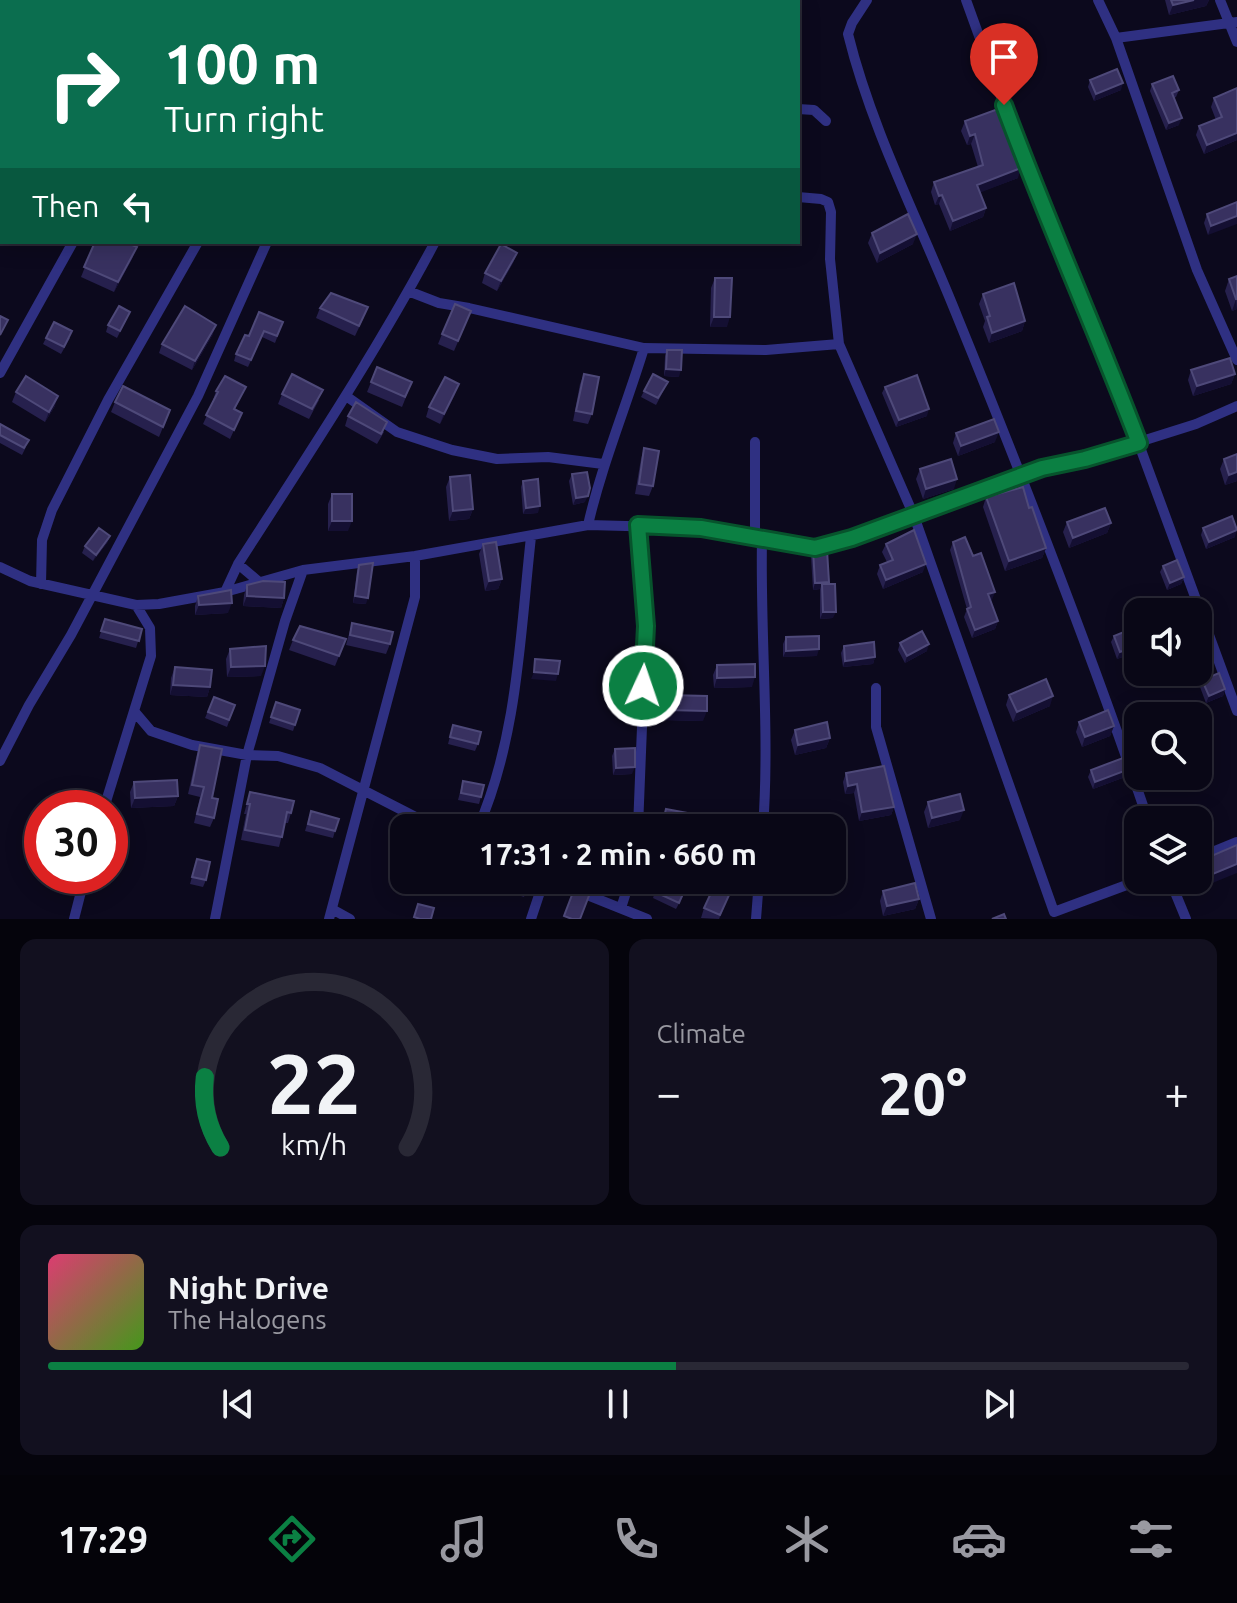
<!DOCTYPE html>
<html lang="en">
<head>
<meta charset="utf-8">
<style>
	:root { --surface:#090716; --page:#12101f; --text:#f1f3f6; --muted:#9999a1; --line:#292835; --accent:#0b8043 }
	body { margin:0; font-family:Ubuntu,sans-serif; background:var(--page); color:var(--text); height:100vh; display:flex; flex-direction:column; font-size:30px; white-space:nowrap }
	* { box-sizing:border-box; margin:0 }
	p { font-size:26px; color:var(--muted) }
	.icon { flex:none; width:44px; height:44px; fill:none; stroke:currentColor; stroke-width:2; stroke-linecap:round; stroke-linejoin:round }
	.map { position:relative; height:919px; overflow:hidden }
	.details { display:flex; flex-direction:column; gap:20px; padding:20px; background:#05040c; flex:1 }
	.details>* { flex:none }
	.hud { position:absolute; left:0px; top:0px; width:800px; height:244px; box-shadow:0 4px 20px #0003,0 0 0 2px var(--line); background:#0b6e4f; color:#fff; overflow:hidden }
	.buttons { position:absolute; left:1124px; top:598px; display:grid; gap:16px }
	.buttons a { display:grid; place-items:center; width:88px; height:88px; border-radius:16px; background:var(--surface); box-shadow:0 4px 20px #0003,0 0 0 2px var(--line); font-size:40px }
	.speed { position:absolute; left:24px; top:790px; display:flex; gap:16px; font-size:40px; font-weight:700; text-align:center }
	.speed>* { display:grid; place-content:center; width:104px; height:104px; border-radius:50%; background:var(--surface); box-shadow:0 4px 20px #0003,0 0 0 2px var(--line); line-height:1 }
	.speed .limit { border:12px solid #d22; background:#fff; color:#111 }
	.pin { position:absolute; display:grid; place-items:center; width:68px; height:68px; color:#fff; margin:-82px -34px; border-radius:50% 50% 50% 0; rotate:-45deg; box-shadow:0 0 8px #0007 }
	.pin .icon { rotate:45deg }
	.me { position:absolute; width:88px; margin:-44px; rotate:3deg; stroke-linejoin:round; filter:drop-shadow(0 0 6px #0008) }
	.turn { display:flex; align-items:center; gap:28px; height:168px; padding:0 32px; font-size:36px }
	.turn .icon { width:104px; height:104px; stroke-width:2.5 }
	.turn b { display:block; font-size:56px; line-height:68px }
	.then { display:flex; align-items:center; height:76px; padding:0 32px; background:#0003; gap:16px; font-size:30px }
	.big { font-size:60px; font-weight:700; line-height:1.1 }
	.details .card { flex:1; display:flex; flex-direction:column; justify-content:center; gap:12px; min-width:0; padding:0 28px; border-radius:16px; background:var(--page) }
	.details .dial { align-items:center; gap:0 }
	.dial svg { height:208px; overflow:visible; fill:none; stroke:var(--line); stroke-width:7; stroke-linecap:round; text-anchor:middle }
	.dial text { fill:var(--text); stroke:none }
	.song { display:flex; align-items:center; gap:24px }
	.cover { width:96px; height:96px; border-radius:12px; background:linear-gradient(135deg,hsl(340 70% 55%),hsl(100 70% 35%)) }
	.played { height:8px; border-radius:4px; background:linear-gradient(90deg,var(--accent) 55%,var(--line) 55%) }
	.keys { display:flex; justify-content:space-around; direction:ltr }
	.heat { display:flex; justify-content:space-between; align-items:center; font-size:44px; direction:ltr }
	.details .tiles { flex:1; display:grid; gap:20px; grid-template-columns:1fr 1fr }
	.card:last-child { grid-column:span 2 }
	.trip { position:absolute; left:390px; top:814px; width:456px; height:80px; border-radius:16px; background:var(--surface); box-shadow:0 4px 20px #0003,0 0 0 2px var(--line); font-weight:700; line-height:80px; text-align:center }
	.tab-bar { display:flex; height:128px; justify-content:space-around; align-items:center; background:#040309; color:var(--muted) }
	.tab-bar .icon { width:56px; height:56px }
	.tab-bar .selected { color:var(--accent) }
	.tab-bar b { font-size:36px; color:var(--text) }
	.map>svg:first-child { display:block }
</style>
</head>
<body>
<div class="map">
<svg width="1237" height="919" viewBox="0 0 1237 919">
	<rect width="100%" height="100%" fill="#0c091d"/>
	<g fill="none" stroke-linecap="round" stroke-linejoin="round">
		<path stroke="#2f3082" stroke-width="10" d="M867,0L852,23L848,34C872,131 920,223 957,316C1025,483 1090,650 1148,820
			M966,0L1033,185L1112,371L1237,711
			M1098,0L1116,38L1197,270L1237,360
			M1220,0L1237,42
			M216,2L217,0
			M384,2L385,0
			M688,2L689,0
			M1116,38L1237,22
			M798,109L814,110L826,121
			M0,177L2,178
			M798,197L821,199L828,202L831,212L830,259L839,344L914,516L1054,912L1140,880
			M408,291L439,303L469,308L644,348L766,350L839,344
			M0,373L73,242
			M346,396L397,432L452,450L497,459L548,457L603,464
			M755,442V538
			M588,525C602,464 626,407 644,348
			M638,525L646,626L638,828
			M762,539C760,636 770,732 763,828
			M238,564L258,581
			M0,567L30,581L136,605L159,604L225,592L303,570L415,556L588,525L701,528L815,548L852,538L1042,468L1085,459L1196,424L1237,406
			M41,584L42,540L52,510L108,400L198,242
			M225,592L238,564C306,458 376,353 435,242
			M876,688V727L931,919
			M134,711L151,731L192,745L247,755L278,756L320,768L437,828
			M0,761L29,705L71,635L198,396L267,242
			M104,808L151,656L150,628L136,605
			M478,828C518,736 520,635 531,537
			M1198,858L1237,842
			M550,880L647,919
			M1170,880L1186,919
			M621,908L630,880
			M332,909L350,919
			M74,919L85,876
			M215,919L247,755L285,621L303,570
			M329,919L415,597V556
			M531,919L544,880
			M756,919L759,880"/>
	</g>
	<path fill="#26204d" d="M1165,0H1209L1206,6L1169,15Z
		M1090,80L1121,90L1094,101L1088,87Z
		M1152,84L1179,90L1176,97L1174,98L1179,125L1166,130L1150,91Z
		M1237,88V140L1204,154L1196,135L1199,126L1216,120L1211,107L1214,98Z
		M965,121L1018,178L980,192L986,208L983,217L950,231L939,204L935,205L931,192L934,182L978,167L971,144L967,145L961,131Z
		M1237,202L1208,235L1204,223L1207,214Z
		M2,203V231L0,230V206Z
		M872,233L913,244L877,263L868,243Z
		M95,242L133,257L114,292L81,277Z
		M517,253L513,263L497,291L482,283L485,273Z
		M1237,276V309L1232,311L1225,291L1229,279Z
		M715,278L727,327H710L711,288Z
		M983,294L1025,321L1022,331L989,343L983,327L985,321L979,304Z
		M320,308L364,317L355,336L316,318Z
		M127,318L117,338L106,332L108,325Z
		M467,321L454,351L438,344L442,334Z
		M283,322L275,343L262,337L248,367L234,361L236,354L249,336Z
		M213,334L192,370L159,353L162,344Z
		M46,338H70L61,354L43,344Z
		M667,350L679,377L664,376L665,356Z
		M1191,370L1235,374L1231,384L1193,396L1188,380Z
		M584,374L592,414L588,424L573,421L580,384Z
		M371,382L408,392L402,407L367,392Z
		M246,387L235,409L242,413L230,439L203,424L214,400H213L216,391Z
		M885,387L927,416L896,427L882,393Z
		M665,388L656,405L641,397L644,391Z
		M16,392L55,406L45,422L12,402Z
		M282,394L319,400L309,419L278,404Z
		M455,394L440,424L426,417L429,407Z
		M115,402L166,420L159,437L111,412Z
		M348,416L384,432L377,444L345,426Z
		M0,424L26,447L22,455L0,443Z
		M956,433L995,442L958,456L953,443Z
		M644,448L653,486L649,496L635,494L641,459Z
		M1237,454V481L1225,485L1220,469L1224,459Z
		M920,469L954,489L923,499L916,479Z
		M572,474L585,502L573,505L569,481Z
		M450,477L473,509L469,519L449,521L446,487Z
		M523,481L538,513L523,514L521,487Z
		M332,494L348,531H328V504Z
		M986,497L1029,508L1046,548L1042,558L1005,571L983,507Z
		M1067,522L1111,523L1107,533L1069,548L1063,532Z
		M1203,528L1235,537L1206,549L1201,535Z
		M110,536L107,543L93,561L82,553L85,546Z
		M953,542L973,556L992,600H990L998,621L995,629L972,638L964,617L967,609L950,550Z
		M483,544L502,579L498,589L485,591L479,554Z
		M886,544L923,572L883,589L877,574L880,565L887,562L882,552Z
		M813,550L829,582L833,618L820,619V589L813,590L811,557Z
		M359,565L366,604L353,603L357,571Z
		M1163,566L1184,577L1181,584L1167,590L1160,572Z
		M247,585L284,598L281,608L243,606L244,595Z
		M198,596L228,613L195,615V606Z
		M105,619L142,629L136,648L99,638Z
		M352,623L390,644L386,654L346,645Z
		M1114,636L1134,653L1117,659L1111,642Z
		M786,637L817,656L783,657V644Z
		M346,639L335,666L289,650L293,640Z
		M900,643L927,651L905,663L898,650Z
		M844,646L875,657L873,664L843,667L841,653Z
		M230,649L261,676L227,677L226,659Z
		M717,665L752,687L714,688L713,675Z
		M175,667L210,687L207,697L170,695L171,678Z
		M1202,680L1225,689L1223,696L1206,703L1200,687Z
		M667,695L703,721L663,720V705Z
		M1009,695L1050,706L1013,722L1006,705Z
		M214,697L235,705L227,727L205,718Z
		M276,702L295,725L293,731L269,723Z
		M1079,722L1114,726L1110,736L1082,747L1076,732Z
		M453,725L478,744L475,751L448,744Z
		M795,730L830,738L826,748L795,755L791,740Z
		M200,745L212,798L214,818L210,827L194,823L200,797L188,794L197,754Z
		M615,749L632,774L613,775L612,756Z
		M1091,770L1125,777L1093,789L1088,777Z
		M846,773L894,807L891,815L859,821L854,793L845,794L843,782Z
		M463,781L481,797L479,804L458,800Z
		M134,782L178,796L174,806L131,808L130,792Z
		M250,792L291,813L288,823H285L279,847L241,840L246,814H244Z
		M928,802L960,820L928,828L924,812Z
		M666,809L702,828H661Z
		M311,811L335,831L333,838L305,831Z
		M1237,845L1205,886L1198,870L1202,860Z
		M197,859L206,880L203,887L190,884Z
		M404,869V880H416L414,886L400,880Z
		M510,880H530L524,897L506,891Z
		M735,882L719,919L701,918L704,908Z
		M883,891L919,899L915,909L883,916L880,901Z
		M655,892L684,894L676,909L653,898Z"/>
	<path fill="#140f32" d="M1194,0H1209L1206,6L1169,15L1173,5Z
		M1123,83L1121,90L1094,101L1096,94Z
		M1182,118L1179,125L1166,130L1169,123Z
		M1237,133V140L1204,154L1207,145Z
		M975,134L971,144L967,145L970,136Z
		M1021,168L1018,178L974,195L977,185Z
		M942,195L939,204L935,205L939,196Z
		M986,208L983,217L950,231L953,221Z
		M1237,216V224L1208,235L1211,226Z
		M917,234L913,244L877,263L880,253Z
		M137,247L133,257L114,292L118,282Z
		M517,253L513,263L497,291L501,281Z
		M1236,299L1237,309L1232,311Z
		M714,317H730L727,327H710Z
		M1025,321L1022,331L989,343L992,333Z
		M216,325L213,334L192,370L195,361Z
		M666,369L681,370L679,377L664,376Z
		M1235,374L1231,384L1193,396L1197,386Z
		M459,384L455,394L440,424L444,414Z
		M58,396L55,406L45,422L49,412Z
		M929,409L927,416L896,427L899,420Z
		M999,432L995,442L958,456L961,446Z
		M1237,472V481L1225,485L1229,475Z
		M957,479L954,489L923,499L926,489Z
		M588,496L585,502L573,505L576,498Z
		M540,506L538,513L523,514L526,508Z
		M473,509L469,519L449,521L453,511Z
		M332,521H352L348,531H328Z
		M1111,523L1107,533L1069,548L1073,538Z
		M1237,530L1235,537L1206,549L1209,542Z
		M110,536L107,543L93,561L96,555Z
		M1046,548L1042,558L1005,571L1009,561Z
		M926,564L923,572L883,589L886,580Z
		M1184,577L1181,584L1167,590L1170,583Z
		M502,579L498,589L485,591L489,581Z
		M829,582L826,589L822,584L820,589L813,590L815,583Z
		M995,592L992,600L985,602L988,594Z
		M247,596L284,598L281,608L243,606Z
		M355,596L368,598L366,604L353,603Z
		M232,603L228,613L195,615L199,605Z
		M823,612H836L833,618L820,619Z
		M998,621L995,629L972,638L975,630Z
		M929,644L927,651L905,663L907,656Z
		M1137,646L1134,653L1117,659L1120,652Z
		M819,649L817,656L783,657L786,651Z
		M875,657L873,664L843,667L845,661Z
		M265,666L261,676L227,677L231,667Z
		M534,672L558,674L556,681L531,679Z
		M755,677L752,687L714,688L717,678Z
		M173,685L210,687L207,697L170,695Z
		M1225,689L1223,696L1206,703L1209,696Z
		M1053,696L1050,706L1013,722L1017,712Z
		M667,710L707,711L703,721L663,720Z
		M1114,726L1110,736L1082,747L1085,737Z
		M830,738L826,748L795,755L798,745Z
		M635,767L632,774L613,775L616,768Z
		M1127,770L1125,777L1093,789L1095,782Z
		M857,784L854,793L845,794L848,786Z
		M178,796L174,806L131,808L135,798Z
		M894,807L891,815L859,821L862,812Z
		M964,810L960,820L928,828L932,818Z
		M1237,864V873L1205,886L1208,876Z
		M919,899L915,909L883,916L887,906Z"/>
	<path fill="#383160" stroke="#4e4979" stroke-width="2" d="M1171,0H1194L1173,5Z
		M1117,69L1123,83L1096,94L1090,80Z
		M1173,76L1179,90L1172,93L1182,118L1169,123L1152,84Z
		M1237,88V133L1207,145L1199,126L1222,117L1214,98Z
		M998,109L1021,168L977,185L986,208L953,221L942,195L939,196L934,182L983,165L975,134L970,136L965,121Z
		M1237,202V216L1211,226L1207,214Z
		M2,203V218L0,217V206Z
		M908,214L917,234L880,253L872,233Z
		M95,242H125L137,247L118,282L84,267Z
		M501,244L517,253L501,281L485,273Z
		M1237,276V299H1236L1229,279Z
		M715,278H732L730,317H714Z
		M1014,283L1025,321L992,333L987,317L990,316L983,294Z
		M331,293L368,307L359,326L320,308Z
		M455,304L471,311L458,341L442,334Z
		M119,306L130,312L120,331L108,325Z
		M185,306L216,325L195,361L162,344Z
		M259,312L283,322L277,336L264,331L251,360L236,354L245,335L249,336Z
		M0,316L8,320L0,335Z
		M54,322L72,331L64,347L46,338Z
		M667,350H682L681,370L666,369Z
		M1230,358L1235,374L1197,386L1191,370Z
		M377,367L412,382L405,397L371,382Z
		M292,374L323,390L312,409L282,394Z
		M584,374L599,377L592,414L576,411Z
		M653,374L668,382L658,398L644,391Z
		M917,375L929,409L899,420L885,387Z
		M26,376L58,396L49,412L16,392Z
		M225,376L246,387L234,409L242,413L234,430L206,415L218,392L216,391Z
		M445,377L459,384L444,414L429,407Z
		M123,386L170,410L163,427L115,402Z
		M356,402L387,422L381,434L348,416Z
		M994,419L999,432L961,446L956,433Z
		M0,424L29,440L24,448L0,435Z
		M644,448L659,451L653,486L639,484Z
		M1237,454V472L1229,475L1224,459Z
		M951,459L957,479L926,489L920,469Z
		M587,472L590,488L588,496L576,498L572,474Z
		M470,475L473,509L453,511L450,477Z
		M538,479L540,506L526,508L523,481Z
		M1023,487L1029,508L1032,507L1046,548L1009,561L986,497Z
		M332,494H352V521H332Z
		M1105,508L1111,523L1073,538L1067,522Z
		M1232,516L1237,530L1209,542L1203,528Z
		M99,528L110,536L96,555L85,546Z
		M914,530L926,564L886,580L880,565L893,560L886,544Z
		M965,537L973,556L981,553L995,592L988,594L998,621L975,630L967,609L971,607L953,542Z
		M496,542L502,579L489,581L483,544Z
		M813,550H827L829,582L815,583Z
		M1177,560L1184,577L1170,583L1163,566Z
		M373,563L368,598L355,596L359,565Z
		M263,581L285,582L284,598L247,596V585Z
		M822,584H835L836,612H823Z
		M231,590L232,603L199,605L198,596Z
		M105,619L142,629L139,641L101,631Z
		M352,623L393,632L390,644L350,635Z
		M300,626L346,639L339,656L293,640Z
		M1131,629L1137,646L1120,652L1114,636Z
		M922,631L929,644L907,656L900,643Z
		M819,636V649L786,651V637Z
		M874,642L875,657L845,661L844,646Z
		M266,646L265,666L231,667L230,649Z
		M535,659L560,661L558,674L534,672Z
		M755,664V677L717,678V665Z
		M175,667L212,670L210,687L173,685Z
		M1219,673L1225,689L1209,696L1202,680Z
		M1046,679L1053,696L1017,712L1009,695Z
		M667,695L707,696V711L667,710Z
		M214,697L235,705L229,720L208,712Z
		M276,702L300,710L295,725L271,717Z
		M1108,710L1114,726L1085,737L1079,722Z
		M827,722L830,738L798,745L795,730Z
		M453,725L481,732L478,744L450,737Z
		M200,745L222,749L212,798L218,799L214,818L197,814L204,787L192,785Z
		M635,748V767L616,768L615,749Z
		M1123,758L1127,770L1095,782L1091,770Z
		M884,766L894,807L862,812L857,784L848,786L846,773Z
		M177,780L178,796L135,798L134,782Z
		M463,781L484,785L481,797L461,793Z
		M250,792L294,801L291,813L287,812L282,837L245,830L250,804H247Z
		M960,794L964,810L932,818L928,802Z
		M51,804L64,808H49Z
		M666,809L704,816L702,828L663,821Z
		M311,811L339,819L335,831L308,824Z
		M577,822L590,828H575Z
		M792,825L825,828H791Z
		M1237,845V864L1208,876L1202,860Z
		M197,859L210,862L206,880L192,877Z
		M510,880H530L526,891L509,884Z
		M661,880H671L686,887L679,903L655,892Z
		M717,880H731L735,882L720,915L704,908Z
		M915,883L919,899L887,906L883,891Z
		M575,887L590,893L580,919H572L564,916Z
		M418,904L434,908L431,919H420L414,917Z
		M1004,914L1006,919H992Z"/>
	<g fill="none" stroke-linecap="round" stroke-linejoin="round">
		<g stroke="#07532c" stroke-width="20">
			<path id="route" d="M643,686L646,626L638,525L701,528L815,548L852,538L1042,468L1085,459L1139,443C1096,330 1046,219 1004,105"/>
		</g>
		<use href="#route" stroke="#0b8043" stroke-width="14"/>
	</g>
</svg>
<div class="buttons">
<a><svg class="icon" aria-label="sound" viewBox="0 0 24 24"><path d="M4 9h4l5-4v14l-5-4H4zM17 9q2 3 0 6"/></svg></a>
<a><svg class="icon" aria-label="search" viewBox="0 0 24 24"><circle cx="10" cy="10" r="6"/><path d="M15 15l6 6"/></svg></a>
<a><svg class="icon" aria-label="layers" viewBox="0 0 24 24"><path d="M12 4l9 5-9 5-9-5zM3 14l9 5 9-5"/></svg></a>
</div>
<div class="speed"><div class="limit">30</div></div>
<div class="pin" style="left:1004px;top:105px;background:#d93025"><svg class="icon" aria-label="arrive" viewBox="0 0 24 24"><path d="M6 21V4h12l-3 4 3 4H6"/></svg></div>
<svg class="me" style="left:643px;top:686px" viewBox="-20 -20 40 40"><circle r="17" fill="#0b8043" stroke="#fff" stroke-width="3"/><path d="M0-11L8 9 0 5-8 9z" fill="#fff"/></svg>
<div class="trip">17:31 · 2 min · 660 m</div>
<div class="hud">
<div class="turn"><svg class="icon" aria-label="right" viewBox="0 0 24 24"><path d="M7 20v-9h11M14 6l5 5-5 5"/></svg><div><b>100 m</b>Turn right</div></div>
<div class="then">Then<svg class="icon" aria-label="left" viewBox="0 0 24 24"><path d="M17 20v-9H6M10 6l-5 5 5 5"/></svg></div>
</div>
</div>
<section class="details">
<div class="tiles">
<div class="card dial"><svg viewBox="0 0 100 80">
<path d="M14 69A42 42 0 1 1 86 69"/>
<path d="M14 69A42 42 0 0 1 8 42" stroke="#0b8043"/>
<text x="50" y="56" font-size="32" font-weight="700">22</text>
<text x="50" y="72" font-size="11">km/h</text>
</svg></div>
<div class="card"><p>Climate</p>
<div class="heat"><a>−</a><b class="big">20°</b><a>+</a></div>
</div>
<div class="card">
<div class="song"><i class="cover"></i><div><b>Night Drive</b><p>The Halogens</p></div></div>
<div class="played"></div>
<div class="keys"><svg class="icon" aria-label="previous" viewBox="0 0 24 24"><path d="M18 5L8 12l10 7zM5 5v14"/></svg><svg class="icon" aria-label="pause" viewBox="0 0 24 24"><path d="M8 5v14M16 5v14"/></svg><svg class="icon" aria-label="next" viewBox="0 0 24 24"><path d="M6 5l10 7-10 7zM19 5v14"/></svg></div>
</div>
</div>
</section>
<nav class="tab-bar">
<b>17:29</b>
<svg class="icon selected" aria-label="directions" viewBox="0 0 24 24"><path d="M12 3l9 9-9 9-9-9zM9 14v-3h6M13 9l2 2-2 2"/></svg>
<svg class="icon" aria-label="music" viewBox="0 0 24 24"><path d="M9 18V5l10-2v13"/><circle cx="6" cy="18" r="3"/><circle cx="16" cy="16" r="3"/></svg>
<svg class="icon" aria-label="phone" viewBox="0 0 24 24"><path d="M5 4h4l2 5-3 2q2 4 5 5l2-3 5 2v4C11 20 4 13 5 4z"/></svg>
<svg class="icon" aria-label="climate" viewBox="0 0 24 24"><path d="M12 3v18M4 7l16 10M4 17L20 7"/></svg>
<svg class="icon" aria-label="car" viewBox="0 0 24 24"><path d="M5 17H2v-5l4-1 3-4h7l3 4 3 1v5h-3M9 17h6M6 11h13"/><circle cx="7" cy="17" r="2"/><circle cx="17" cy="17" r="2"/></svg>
<svg class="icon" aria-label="filters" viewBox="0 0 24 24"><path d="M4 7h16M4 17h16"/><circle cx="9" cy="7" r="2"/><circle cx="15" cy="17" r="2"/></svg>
</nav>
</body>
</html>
